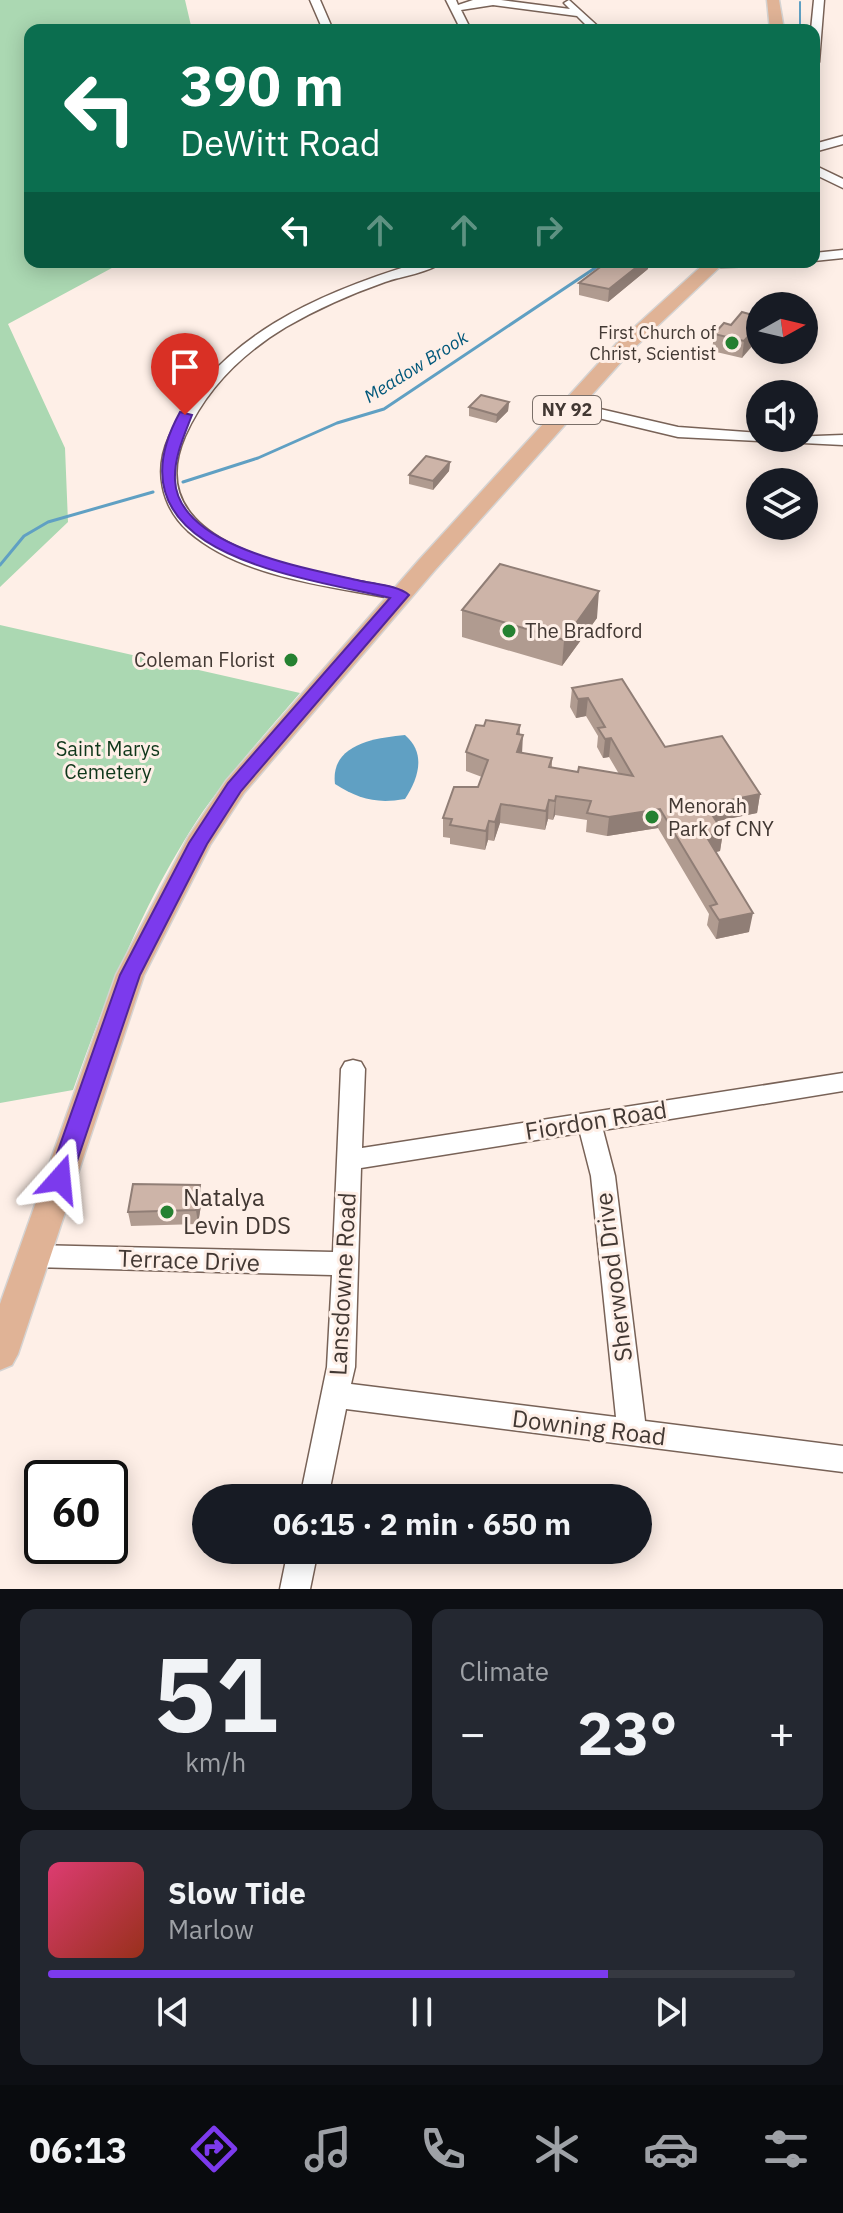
<!DOCTYPE html>
<html lang="en">
<head>
<meta charset="utf-8">
<style>
	:root { --surface:#171b24; --page:#242831; --text:#f1f3f6; --muted:#9ea1a6; --line:#363941; --accent:#7c3aed }
	body { margin:0; font-family:"IBM Plex Sans",sans-serif; background:var(--page); color:var(--text); height:100vh; display:flex; flex-direction:column; font-size:30px; white-space:nowrap }
	* { box-sizing:border-box; margin:0 }
	p { font-size:26px; color:var(--muted) }
	.icon { flex:none; width:44px; height:44px; fill:none; stroke:currentColor; stroke-width:2; stroke-linecap:round; stroke-linejoin:round }
	.map { position:relative; height:1589px; overflow:hidden }
	.details { display:flex; flex-direction:column; gap:20px; padding:20px; background:#0d0f14; flex:1 }
	.details>* { flex:none }
	.top-card { position:absolute; left:24px; top:24px; width:796px; height:244px; border-radius:16px; box-shadow:0 4px 20px #0003; background:#0b6e4f; color:#fff; overflow:hidden }
	.needle { width:52px; rotate:82deg }
	.fabs { position:absolute; left:746px; top:292px; display:grid; gap:16px }
	.fabs a { display:grid; place-items:center; width:72px; height:72px; border-radius:50%; background:var(--surface); box-shadow:0 4px 20px #0003; font-size:40px }
	.speed { position:absolute; left:24px; top:1460px; display:flex; gap:16px; font-size:40px; font-weight:700; text-align:center }
	.speed>* { display:grid; place-content:center; width:104px; height:104px; border-radius:50%; background:var(--surface); box-shadow:0 4px 20px #0003; line-height:1 }
	.speed .limit { border:4px solid #111; border-radius:12px; background:#fff; color:#111 }
	.pin { position:absolute; display:grid; place-items:center; width:68px; height:68px; color:#fff; margin:-82px -34px; border-radius:50% 50% 50% 0; rotate:-45deg; box-shadow:0 0 8px #0007 }
	.pin .icon { rotate:45deg }
	.me { position:absolute; width:88px; margin:-44px; rotate:18deg; stroke-linejoin:round; filter:drop-shadow(0 0 6px #0008) }
	.turn { display:flex; align-items:center; gap:28px; height:168px; padding:0 24px; font-size:36px }
	.turn .icon { width:104px; height:104px; stroke-width:2.5 }
	.turn b { display:block; font-size:56px; line-height:68px }
	.lanes { display:flex; align-items:center; height:76px; padding:0 24px; background:#0003; justify-content:center; gap:40px; direction:ltr }
	.lanes .off { opacity:.35 }
	.big { font-size:60px; font-weight:700; line-height:1.1 }
	.details .card { flex:1; display:flex; flex-direction:column; justify-content:center; gap:12px; min-width:0; padding:0 28px; border-radius:16px; background:var(--page) }
	.details .dial { align-items:center; gap:0 }
	.dial b { font-size:104px; line-height:1 }
	.song { display:flex; align-items:center; gap:24px }
	.cover { width:96px; height:96px; border-radius:12px; background:linear-gradient(135deg,hsl(340 70% 55%),hsl(10 70% 35%)) }
	.played { height:8px; border-radius:4px; background:linear-gradient(90deg,var(--accent) 75%,var(--line) 75%) }
	.keys { display:flex; justify-content:space-around; direction:ltr }
	.heat { display:flex; justify-content:space-between; align-items:center; font-size:44px; direction:ltr }
	.details .tiles { flex:1; display:grid; gap:20px; grid-template-columns:1fr 1fr }
	.card:last-child { grid-column:span 2 }
	.trip { position:absolute; left:192px; top:1484px; width:460px; height:80px; border-radius:40px; background:var(--surface); box-shadow:0 4px 20px #0003; font-weight:700; line-height:80px; text-align:center }
	.tab-bar { display:flex; height:128px; justify-content:space-around; align-items:center; background:#090b0e; color:var(--muted) }
	.tab-bar .icon { width:56px; height:56px }
	.tab-bar .current { color:var(--accent) }
	.tab-bar b { font-size:36px; color:var(--text) }
	.map>svg:first-child { display:block }
</style>
</head>
<body>
<div class="map">
<svg width="843" height="1589" viewBox="0 0 843 1589">
	<rect width="100%" height="100%" fill="#feefe7"/>
	<path fill="#abd8b2" d="M0,0H185L192,30H30V262H123L8,324L65,448L68,522L0,587Z
		M0,625L300,693C260,740 216,787 184,841C136,920 104,1003 73,1090L0,1103Z"/>
	<path fill="#60a0c3" d="M405,735C427,754 418,779 405,799C376,804 359,799 335,784C330,744 375,738 405,735Z"/>
	<g fill="none" stroke-linecap="round" stroke-linejoin="round">
		<path stroke="#60a0c3" stroke-width="2" d="M800,2V30"/>
		<path stroke="#60a0c3" stroke-width="3" d="M183,482L258,458L337,423L384,409L604,262
			M0,565L24,536L48,522L153,492"/>
		<g stroke="#786257" stroke-width="3">
			<path id="minor" d="M310,0H320L333,30H323Z
				M446,0H456L458,5L473,0H501L570,9L564,3L569,0L602,30H591L577,16L493,5L461,10L471,30H461Z
				M814,0H824L819,62L814,65V30H811Z
				M843,136V144L814,152V144Z
				M814,165L843,179V188L814,174Z
				M843,250V258L814,261V253Z
				M421,262H442C428,273 402,276 385,282C351,294 317,309 286,327C241,354 206,389 185,436C132,557 335,573 407,591L410,595L407,599L401,600C332,586 243,579 188,531C161,506 154,470 169,437C215,336 321,292 421,262Z
				M708,262H771L764,266L714,267Z
				M570,402L678,427L760,433V438L843,435V445L678,437L565,410V404Z
				M353,1060L361,1062L365,1069L362,1148L843,1073V1091L603,1130L615,1176L645,1421L843,1446V1472L346,1409L328,1498H300L327,1367L332,1275L33,1267L24,1264L20,1256L24,1248L33,1245L333,1252L341,1069L345,1062ZM580,1133L591,1176L616,1417L351,1384L355,1367L361,1168Z
				M288,1550H318L310,1589H280Z"/>
		</g>
		<g stroke="#d5d3d2" stroke-width="3">
			<path id="major" d="M767,0H779L784,30H770Z
				M706,262H725L631,351L435,570L244,793L210,845L144,975L18,1354L12,1365L0,1370V1304L116,975L189,836L226,781L419,560L617,343Z"/>
		</g>
		<use href="#minor" fill="#fff" fill-rule="evenodd"/>
		<use href="#major" fill="#e0b396" fill-rule="evenodd"/>
	</g>
	<path fill="#b09b90" d="M648,269L608,302L579,295V283Z
		M760,317L742,358L712,351L714,334L731,325Z
		M509,402L508,411L496,423L469,416V407Z
		M450,462L449,471L433,490L409,484V475Z
		M462,610L597,618L562,666L462,637Z
		M572,688L665,747L760,794L757,813L716,821L723,832L720,851L716,852L749,932L716,939L707,925L709,914L658,828L607,836L586,832L587,820L555,815L553,820L548,819L545,830L500,823L494,841L488,840L485,850L450,844V838L443,837V818L478,787L482,777L466,771V752L484,726L520,725V734L522,753L552,758V768L578,772L619,774L609,757L603,758L597,747L598,736L586,716L576,718L570,707Z
		M200,1185L202,1199L198,1224L131,1226L128,1212Z"/>
	<path fill="#907e76" d="M643,262H649L648,269L608,302L609,289Z
		M760,323V337L742,358L744,341Z
		M509,402L508,411L496,423L497,415Z
		M450,462L449,471L433,490V481Z
		M599,591L597,618L562,666L564,640Z
		M588,698L586,716L576,718L578,699Z
		M523,735L522,754L517,752Z
		M611,738L609,757L603,758L605,739Z
		M760,794L757,813L704,824L706,805Z
		M556,796L555,815L553,820L555,801Z
		M549,800L548,819L545,830L546,811Z
		M501,804L500,823L494,841L495,822Z
		M660,809L658,828L607,836L609,817Z
		M489,821L488,840L485,850L486,831Z
		M723,832L720,851L703,855L706,836Z
		M753,913L749,932L716,939L719,920Z
		M200,1185L202,1199L198,1224L196,1210Z"/>
	<path fill="#cdb4a8" stroke="#907e76" stroke-width="2" d="M607,262H643L609,289L579,283Z
		M742,312L760,317V323L744,341L714,334L724,323L731,325Z
		M481,395L509,402L497,415L469,407Z
		M426,456L450,462L433,481L409,475Z
		M500,564L599,591L564,640L462,610Z
		M622,679L665,747L722,736L760,794L706,805L723,832L706,836L753,913L719,920L710,906L717,904L660,809L609,817L587,813L591,801L556,796L555,801L549,800L546,811L501,804L495,822L489,821L486,831L450,825L452,819L443,818L454,787H478L488,760L466,752L476,725L484,726L486,720L520,725L517,734L523,735L517,752L552,758L549,767L578,772L579,767L633,776L611,738L605,739L598,728L605,727L588,698L578,699L572,688Z
		M133,1184L200,1185L196,1210L128,1212Z"/>
	<path fill="#7c3aed" stroke="#51269a" stroke-width="2" d="M180,412L192,415C184,436 174,457 175,480C178,547 306,568 357,580C372,584 398,585 409,595L241,791L207,844L140,975L71,1179L68,1186H52L48,1179L120,975L189,843L228,783L390,598C298,576 102,554 180,412Z"/>
	<g fill="#258131" stroke="#feefe7" stroke-width="3">
		<circle cx="732" cy="343" r="8"/>
		<circle cx="509" cy="631" r="8"/>
		<circle cx="291" cy="660" r="8"/>
		<circle cx="652" cy="817" r="8"/>
		<circle cx="167" cy="1212" r="8"/>
	</g>
	<g text-anchor="middle" stroke-width="6" stroke-linejoin="round" paint-order="stroke">
		<g font-size="18" fill="#423833" stroke="#feefe7" text-anchor="end">
			<text x="716" y="339">First Church of<tspan x="716" dy="21">Christ, Scientist</tspan></text>
		</g>
		<g font-size="18" font-style="italic" fill="#00577a" stroke="#feefe7">
			<text transform="translate(416 367) rotate(-32)" y="6">Meadow Brook</text>
		</g>
		<rect fill="#feefe7" stroke="#7a6f69" stroke-width="2" x="533" y="396" width="68" height="28" rx="6"/>
		<g font-size="18" font-weight="bold" fill="#423833">
			<text x="567" y="416">NY 92</text>
		</g>
		<g font-size="20" fill="#423833" stroke="#feefe7" text-anchor="start">
			<text x="525" y="638">The Bradford</text>
			<text x="275" y="667" text-anchor="end">Coleman Florist</text>
			<text x="668" y="813">Menorah<tspan x="668" dy="23">Park of CNY</tspan></text>
		</g>
		<g font-size="20" fill="#0f371a" stroke="#feefe7">
			<text x="108" y="756">Saint Marys<tspan x="108" dy="23">Cemetery</tspan></text>
		</g>
		<g font-size="24" fill="#423833" stroke="#feefe7">
			<text transform="translate(596 1121) rotate(-9)" y="8">Fiordon Road</text>
			<text transform="translate(189 1261) rotate(2)" y="8">Terrace Drive</text>
			<text transform="translate(614 1277) rotate(-97)" y="8">Sherwood Drive</text>
			<text transform="translate(343 1284) rotate(-87)" y="8">Lansdowne Road</text>
			<text transform="translate(589 1428) rotate(7)" y="8">Downing Road</text>
		</g>
		<g font-size="24" fill="#423833" stroke="#feefe7" text-anchor="start">
			<text x="183" y="1206">Natalya<tspan x="183" dy="28">Levin DDS</tspan></text>
		</g>
	</g>
</svg>
<div class="fabs">
<a><svg class="needle" viewBox="-14 -14 28 28"><path d="M0-13l5 13h-10z" fill="#e53935"/><path d="M0 13l5-13h-10z" fill="#9ea1a6"/></svg></a>
<a><svg class="icon" aria-label="sound" viewBox="0 0 24 24"><path d="M4 9h4l5-4v14l-5-4H4zM17 9q2 3 0 6"/></svg></a>
<a><svg class="icon" aria-label="layers" viewBox="0 0 24 24"><path d="M12 4l9 5-9 5-9-5zM3 14l9 5 9-5"/></svg></a>
</div>
<div class="speed"><div class="limit">60</div></div>
<div class="pin" style="left:185px;top:415px;background:#d93025"><svg class="icon" aria-label="arrive" viewBox="0 0 24 24"><path d="M6 21V4h12l-3 4 3 4H6"/></svg></div>
<svg class="me" style="left:60px;top:1179px" viewBox="-20 -20 40 40"><path d="M0-17L14 15 0 8-14 15z" fill="#7c3aed" stroke="#fff" stroke-width="4"/></svg>
<div class="trip">06:15 · 2 min · 650 m</div>
<div class="top-card">
<div class="turn"><svg class="icon" aria-label="left" viewBox="0 0 24 24"><path d="M17 20v-9H6M10 6l-5 5 5 5"/></svg><div><b>390 m</b>DeWitt Road</div></div>
<div class="lanes"><svg class="icon" aria-label="left" viewBox="0 0 24 24"><path d="M17 20v-9H6M10 6l-5 5 5 5"/></svg><svg class="icon off" aria-label="ahead" viewBox="0 0 24 24"><path d="M12 20V5M6 11l6-6 6 6"/></svg><svg class="icon off" aria-label="ahead" viewBox="0 0 24 24"><path d="M12 20V5M6 11l6-6 6 6"/></svg><svg class="icon off" aria-label="right" viewBox="0 0 24 24"><path d="M7 20v-9h11M14 6l5 5-5 5"/></svg></div>
</div>
</div>
<section class="details">
<div class="tiles">
<div class="card dial"><b>51</b><p>km/h</p></div>
<div class="card"><p>Climate</p>
<div class="heat"><a>−</a><b class="big">23°</b><a>+</a></div>
</div>
<div class="card">
<div class="song"><i class="cover"></i><div><b>Slow Tide</b><p>Marlow</p></div></div>
<div class="played"></div>
<div class="keys"><svg class="icon" aria-label="previous" viewBox="0 0 24 24"><path d="M18 5L8 12l10 7zM5 5v14"/></svg><svg class="icon" aria-label="pause" viewBox="0 0 24 24"><path d="M8 5v14M16 5v14"/></svg><svg class="icon" aria-label="next" viewBox="0 0 24 24"><path d="M6 5l10 7-10 7zM19 5v14"/></svg></div>
</div>
</div>
</section>
<nav class="tab-bar">
<b>06:13</b>
<svg class="icon current" aria-label="directions" viewBox="0 0 24 24"><path d="M12 3l9 9-9 9-9-9zM9 14v-3h6M13 9l2 2-2 2"/></svg>
<svg class="icon" aria-label="music" viewBox="0 0 24 24"><path d="M9 18V5l10-2v13"/><circle cx="6" cy="18" r="3"/><circle cx="16" cy="16" r="3"/></svg>
<svg class="icon" aria-label="phone" viewBox="0 0 24 24"><path d="M5 4h4l2 5-3 2q2 4 5 5l2-3 5 2v4C11 20 4 13 5 4z"/></svg>
<svg class="icon" aria-label="climate" viewBox="0 0 24 24"><path d="M12 3v18M4 7l16 10M4 17L20 7"/></svg>
<svg class="icon" aria-label="car" viewBox="0 0 24 24"><path d="M5 17H2v-5l4-1 3-4h7l3 4 3 1v5h-3M9 17h6M6 11h13"/><circle cx="7" cy="17" r="2"/><circle cx="17" cy="17" r="2"/></svg>
<svg class="icon" aria-label="filters" viewBox="0 0 24 24"><path d="M4 7h16M4 17h16"/><circle cx="9" cy="7" r="2"/><circle cx="15" cy="17" r="2"/></svg>
</nav>
</body>
</html>
